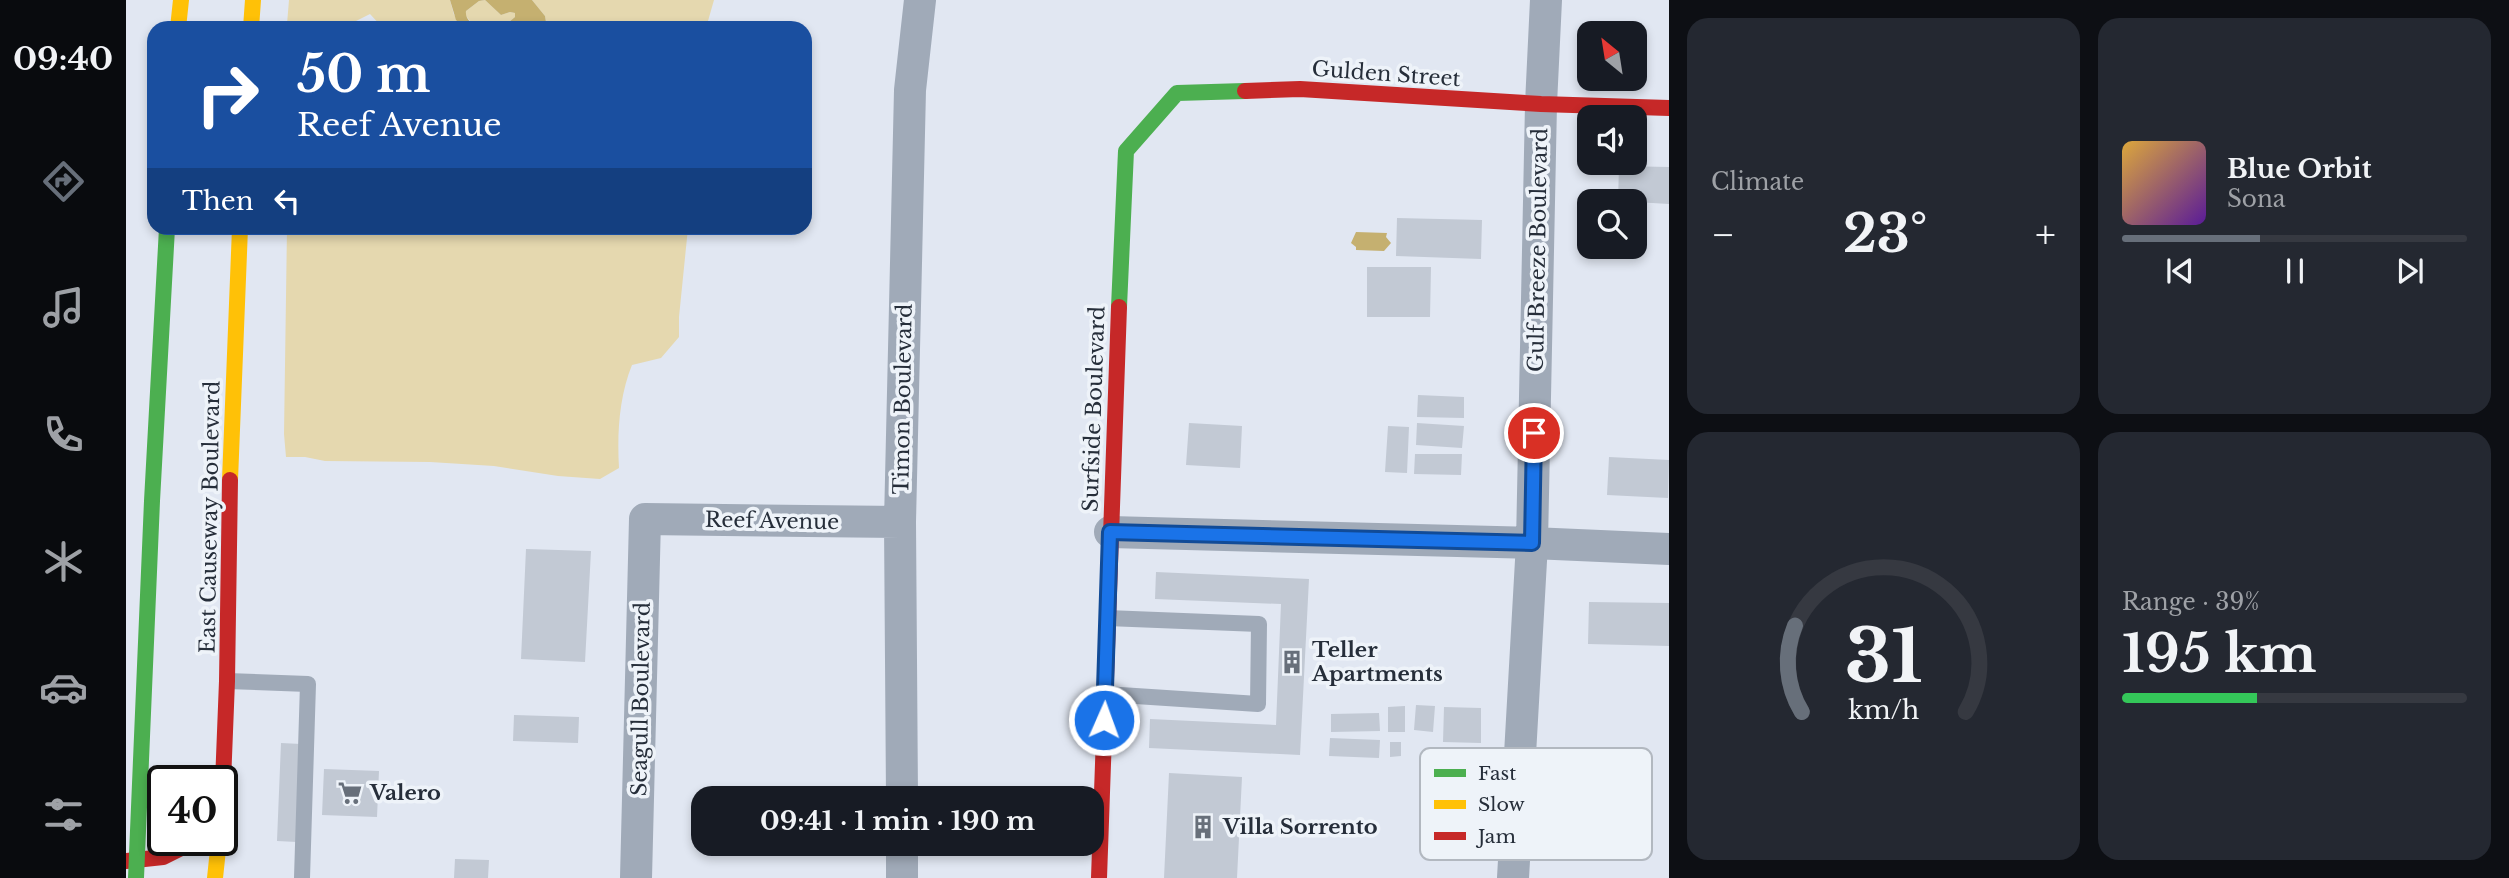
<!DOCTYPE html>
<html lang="en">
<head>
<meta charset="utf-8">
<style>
	:root { --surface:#171b24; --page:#242831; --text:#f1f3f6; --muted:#9ea1a6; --line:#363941; --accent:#676f7a }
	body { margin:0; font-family:"Libre Baskerville",serif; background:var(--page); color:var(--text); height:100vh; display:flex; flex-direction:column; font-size:26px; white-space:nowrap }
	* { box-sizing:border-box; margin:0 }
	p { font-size:23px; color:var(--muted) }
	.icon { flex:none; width:38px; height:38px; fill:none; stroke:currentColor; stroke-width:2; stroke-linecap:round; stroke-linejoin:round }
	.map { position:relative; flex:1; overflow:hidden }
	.side { display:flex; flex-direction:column; gap:18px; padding:18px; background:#0d0f14; width:840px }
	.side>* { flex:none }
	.guide { position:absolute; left:21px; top:21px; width:665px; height:214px; border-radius:21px; box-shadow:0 4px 10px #0003; background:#1a4fa0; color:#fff; overflow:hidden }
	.needle { width:46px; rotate:330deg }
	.buttons { position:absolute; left:1451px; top:21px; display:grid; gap:14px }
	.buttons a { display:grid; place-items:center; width:70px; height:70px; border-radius:14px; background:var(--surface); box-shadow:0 4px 10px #0003; font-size:35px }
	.speed { position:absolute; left:21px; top:765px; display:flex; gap:14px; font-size:35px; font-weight:700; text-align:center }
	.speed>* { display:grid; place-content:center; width:91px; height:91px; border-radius:50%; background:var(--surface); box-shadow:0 4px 10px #0003; line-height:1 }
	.speed .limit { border:4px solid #111; border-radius:10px; background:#fff; color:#111 }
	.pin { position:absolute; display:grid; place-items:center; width:60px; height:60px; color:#fff; margin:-30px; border:4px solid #fff; border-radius:50%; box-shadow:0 2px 7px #0007 }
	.me { position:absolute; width:77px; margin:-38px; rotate:2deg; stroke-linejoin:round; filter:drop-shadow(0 0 5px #0008) }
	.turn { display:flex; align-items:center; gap:24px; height:147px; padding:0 35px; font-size:32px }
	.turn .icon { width:91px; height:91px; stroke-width:2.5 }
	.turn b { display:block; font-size:49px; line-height:60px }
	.then { display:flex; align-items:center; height:66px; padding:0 35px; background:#0003; gap:14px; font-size:26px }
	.big { font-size:52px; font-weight:800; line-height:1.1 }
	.side .widget { flex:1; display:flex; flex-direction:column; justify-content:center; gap:10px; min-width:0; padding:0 24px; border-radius:21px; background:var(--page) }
	.side .dial { align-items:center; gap:0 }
	.dial svg { height:182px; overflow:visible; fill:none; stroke:var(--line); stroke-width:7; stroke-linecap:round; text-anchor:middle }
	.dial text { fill:var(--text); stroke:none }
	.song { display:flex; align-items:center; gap:21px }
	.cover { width:84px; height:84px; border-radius:10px; background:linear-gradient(135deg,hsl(40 70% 55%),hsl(270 70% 35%)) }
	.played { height:7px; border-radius:4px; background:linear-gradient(90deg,var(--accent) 40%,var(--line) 40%) }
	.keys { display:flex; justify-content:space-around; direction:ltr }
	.heat { display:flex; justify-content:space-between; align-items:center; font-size:38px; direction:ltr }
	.charge { height:10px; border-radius:5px; background:linear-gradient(90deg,#34c759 39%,var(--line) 0) }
	.side .tiles { flex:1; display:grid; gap:18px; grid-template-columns:repeat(2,1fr) }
	.trip { position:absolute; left:565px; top:786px; width:413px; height:70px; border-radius:21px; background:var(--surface); box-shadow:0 4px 10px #0003; font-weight:800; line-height:70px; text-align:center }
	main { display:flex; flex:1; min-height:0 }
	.menu { display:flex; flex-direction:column; width:126px; justify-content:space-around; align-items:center; background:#090b0e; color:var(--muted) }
	.menu .icon { width:49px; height:49px }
	.menu .on { color:var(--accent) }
	.menu b { font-size:32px; color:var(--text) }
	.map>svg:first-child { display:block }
</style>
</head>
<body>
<main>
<nav class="menu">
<b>09:40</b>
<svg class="icon on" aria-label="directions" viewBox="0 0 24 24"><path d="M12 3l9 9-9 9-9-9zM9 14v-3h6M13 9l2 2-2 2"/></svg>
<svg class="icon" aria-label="music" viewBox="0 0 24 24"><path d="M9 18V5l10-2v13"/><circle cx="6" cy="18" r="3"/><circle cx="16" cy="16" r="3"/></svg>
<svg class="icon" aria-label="phone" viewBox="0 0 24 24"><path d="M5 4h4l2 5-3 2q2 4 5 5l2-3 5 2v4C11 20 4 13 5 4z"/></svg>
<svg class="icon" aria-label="climate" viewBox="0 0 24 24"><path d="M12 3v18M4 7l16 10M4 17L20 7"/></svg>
<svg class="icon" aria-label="car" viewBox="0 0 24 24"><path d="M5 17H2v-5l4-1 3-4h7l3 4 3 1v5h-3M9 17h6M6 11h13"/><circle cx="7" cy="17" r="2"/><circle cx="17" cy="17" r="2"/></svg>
<svg class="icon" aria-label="filters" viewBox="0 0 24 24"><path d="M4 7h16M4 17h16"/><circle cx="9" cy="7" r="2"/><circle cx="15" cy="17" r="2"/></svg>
</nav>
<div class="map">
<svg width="1543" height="878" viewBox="0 0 1543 878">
	<rect width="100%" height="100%" fill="#e1e7f2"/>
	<path fill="#e5d8af" d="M163,0H324L328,15L345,28H278L273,25L257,28L244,14L222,25L224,28H167L161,24Z
		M359,0L375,15L384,12L389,13V17L383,22L384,28C366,28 351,32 340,16V11L353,1Z
		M406,0H588L580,28H421L419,16Z
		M161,228H562L553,317V337L535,358L506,365C493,397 491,434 493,468L474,479L432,476L368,466L304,462L199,461L179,457H160L158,434Z"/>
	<path fill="#c5b070" d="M324,0H406L419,16L421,28H384L383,22L389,17V13L384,12L375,15L359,0L353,1L340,11C339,20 346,23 353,28L336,25L330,20Z
		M1230,232L1261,233L1260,237L1265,243L1258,251L1230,250V247L1225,243Z"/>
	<path fill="#c2c9d4" d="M1493,166L1543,167V204L1492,201Z
		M1271,218L1356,220L1355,259L1270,256Z
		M1241,267H1305L1304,317H1241Z
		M1292,395L1338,397V418L1291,417Z
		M1063,423L1116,426L1114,468L1060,465Z
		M1291,423L1338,426L1336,448L1290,445Z
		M1262,426L1283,427L1281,473L1259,472Z
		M1289,454H1336L1335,475L1288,474Z
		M1483,457L1543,460L1542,498L1481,495Z
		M400,549L465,551L459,662L395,659Z
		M1030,572L1183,579L1174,755L1023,748L1024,719L1150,725L1155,604L1029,599Z
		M1463,602L1543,603V646L1462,644Z
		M1290,705L1309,706L1307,732L1288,730Z
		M1279,706V732H1262V707Z
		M1318,707L1355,708V743L1317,742Z
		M1253,713L1254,731L1205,732V714Z
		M388,715L453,717L452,743L387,741Z
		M1204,738L1254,740L1253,758L1203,756Z
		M1264,742H1275V756L1264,757Z
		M155,743L175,744L171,842L151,841Z
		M198,769L253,771L251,817L196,815Z
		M1043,773L1116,777L1111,878H1038Z
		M329,859L363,860L362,878H328Z"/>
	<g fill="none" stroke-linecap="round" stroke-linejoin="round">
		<path stroke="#a0aab8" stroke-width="16" d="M101,681L182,684L176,878
			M979,694L1132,704L1133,624L981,618"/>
		<path stroke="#a0aab8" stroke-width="32" d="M984,532L1406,543L1543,549
			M776,798L774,522L784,90L794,0
			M776,844V878
			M510,878L519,519L774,522
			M1387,878L1406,543L1415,104L1420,0"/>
		<path stroke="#4caf50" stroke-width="16" d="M993,307L1000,151L1051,93L1119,91"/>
		<path stroke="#ffc107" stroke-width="16" d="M52,28L55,0
			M125,28L127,0
			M104,480L114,228
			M89,878L93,840"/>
		<path stroke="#c62828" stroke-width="16" d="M1119,91L1174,89L1415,104L1543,108
			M96,808L101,681L104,480
			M0,861L37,857L71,840
			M973,878L993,307"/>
		<path stroke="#4caf50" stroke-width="16" d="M10,878L26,501L41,228"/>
	</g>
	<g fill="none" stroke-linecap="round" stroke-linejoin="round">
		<g stroke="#114b97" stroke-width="18">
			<path id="route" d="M978,720L984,532L1406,543L1408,433"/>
		</g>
		<use href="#route" stroke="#1a73e8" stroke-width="12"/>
	</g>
	<defs>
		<g id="building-bare" transform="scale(1.89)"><path d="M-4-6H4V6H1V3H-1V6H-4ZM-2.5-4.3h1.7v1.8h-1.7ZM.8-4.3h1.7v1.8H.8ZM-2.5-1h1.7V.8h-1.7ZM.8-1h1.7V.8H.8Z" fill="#676f7a" stroke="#eef3f9" stroke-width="2.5" paint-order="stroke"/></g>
		<g id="supermarket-bare" transform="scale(1.89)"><path d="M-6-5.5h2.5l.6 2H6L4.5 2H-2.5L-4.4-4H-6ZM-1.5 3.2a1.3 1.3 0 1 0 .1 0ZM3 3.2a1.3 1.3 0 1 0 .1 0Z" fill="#676f7a" stroke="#eef3f9" stroke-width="2.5" paint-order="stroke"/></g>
	</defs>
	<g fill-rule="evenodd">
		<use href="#building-bare" x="1166" y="662"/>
		<use href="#supermarket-bare" x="224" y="793"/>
		<use href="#building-bare" x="1077" y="827"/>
	</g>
	<g text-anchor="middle" stroke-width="7" stroke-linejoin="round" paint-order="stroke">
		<g font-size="21" fill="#262e3a" stroke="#eef3f9">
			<text transform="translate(1260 74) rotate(4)" y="7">Gulden Street</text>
			<text transform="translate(1412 250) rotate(-89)" y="7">Gulf Breeze Boulevard</text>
			<text transform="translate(777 399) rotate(-89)" y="7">Timon Boulevard</text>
			<text transform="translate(968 409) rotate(-88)" y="7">Surfside Boulevard</text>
			<text transform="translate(84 517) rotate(-89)" y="7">East Causeway Boulevard</text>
			<text transform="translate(646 521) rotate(1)" y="7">Reef Avenue</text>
			<text transform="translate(515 699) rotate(-89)" y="7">Seagull Boulevard</text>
		</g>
		<g font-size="21" font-weight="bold" fill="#262e3a" stroke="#eef3f9" text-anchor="start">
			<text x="1186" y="657">Teller<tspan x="1186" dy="24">Apartments</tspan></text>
			<text x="244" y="800">Valero</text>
			<text x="1097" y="834">Villa Sorrento</text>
		</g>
	</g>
	<rect x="1294" y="748" width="232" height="112" rx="10" fill="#eef3f9" stroke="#b2b8c0" stroke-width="2"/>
	<rect x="1308" y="769" width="32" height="8" fill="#4caf50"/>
	<rect x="1308" y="800" width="32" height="9" fill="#ffc107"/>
	<rect x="1308" y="832" width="32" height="8" fill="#c62828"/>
	<g font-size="19" fill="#262e3a">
		<text x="1352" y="780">Fast</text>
		<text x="1352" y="811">Slow</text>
		<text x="1352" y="843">Jam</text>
	</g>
</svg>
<div class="buttons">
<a><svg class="needle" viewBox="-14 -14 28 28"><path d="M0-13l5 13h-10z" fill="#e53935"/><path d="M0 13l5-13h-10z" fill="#9ea1a6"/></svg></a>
<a><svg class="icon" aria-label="sound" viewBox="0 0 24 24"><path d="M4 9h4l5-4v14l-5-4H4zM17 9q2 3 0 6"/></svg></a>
<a><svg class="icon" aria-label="search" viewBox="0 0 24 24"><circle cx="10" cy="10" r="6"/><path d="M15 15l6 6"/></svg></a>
</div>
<div class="speed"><div class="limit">40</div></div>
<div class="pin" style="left:1408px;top:433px;background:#d93025"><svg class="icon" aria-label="arrive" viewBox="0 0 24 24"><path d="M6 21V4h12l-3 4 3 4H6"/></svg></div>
<svg class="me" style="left:978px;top:720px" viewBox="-20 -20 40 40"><circle r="17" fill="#1a73e8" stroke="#fff" stroke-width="3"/><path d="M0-11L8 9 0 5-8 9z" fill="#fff"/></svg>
<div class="trip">09:41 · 1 min · 190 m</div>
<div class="guide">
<div class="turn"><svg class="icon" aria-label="right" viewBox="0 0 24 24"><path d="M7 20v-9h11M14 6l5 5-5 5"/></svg><div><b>50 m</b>Reef Avenue</div></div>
<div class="then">Then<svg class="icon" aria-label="left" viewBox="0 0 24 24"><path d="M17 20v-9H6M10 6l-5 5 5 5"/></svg></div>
</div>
</div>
<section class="side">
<div class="tiles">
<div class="widget"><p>Climate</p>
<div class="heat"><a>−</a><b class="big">23°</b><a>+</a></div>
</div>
<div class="widget">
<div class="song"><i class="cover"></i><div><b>Blue Orbit</b><p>Sona</p></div></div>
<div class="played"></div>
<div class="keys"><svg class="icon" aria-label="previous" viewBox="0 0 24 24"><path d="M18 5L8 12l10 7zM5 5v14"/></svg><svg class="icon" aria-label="pause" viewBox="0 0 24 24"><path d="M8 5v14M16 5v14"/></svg><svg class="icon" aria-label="next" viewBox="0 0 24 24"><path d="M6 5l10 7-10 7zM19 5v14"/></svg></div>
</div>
<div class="widget dial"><svg viewBox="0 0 100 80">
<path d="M14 69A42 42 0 1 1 86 69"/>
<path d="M14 69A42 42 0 0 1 11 31" stroke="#676f7a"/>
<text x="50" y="56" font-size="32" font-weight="700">31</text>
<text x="50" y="72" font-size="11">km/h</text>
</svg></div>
<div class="widget"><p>Range · 39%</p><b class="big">195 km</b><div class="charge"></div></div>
</div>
</section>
</main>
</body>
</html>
